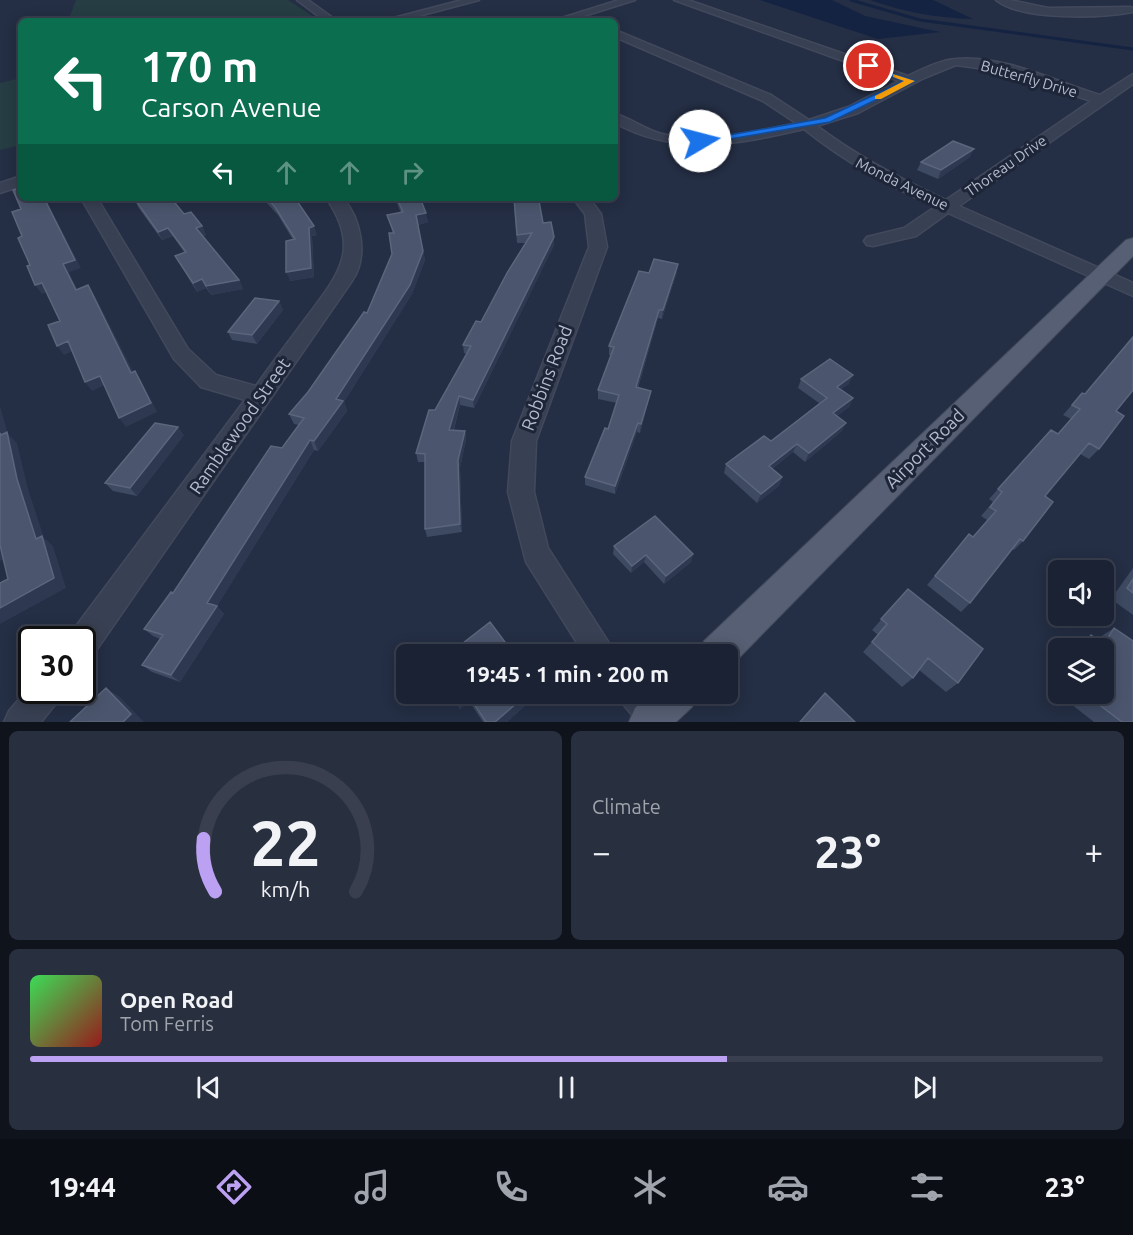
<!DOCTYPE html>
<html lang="en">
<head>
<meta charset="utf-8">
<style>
	:root { --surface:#1b2233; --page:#282f3f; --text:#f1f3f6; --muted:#a0a4ac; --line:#393f4e; --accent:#bca0f2 }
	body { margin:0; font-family:Ubuntu,sans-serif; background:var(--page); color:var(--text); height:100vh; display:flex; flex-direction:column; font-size:22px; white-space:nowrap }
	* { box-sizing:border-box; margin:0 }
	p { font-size:20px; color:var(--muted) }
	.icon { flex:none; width:33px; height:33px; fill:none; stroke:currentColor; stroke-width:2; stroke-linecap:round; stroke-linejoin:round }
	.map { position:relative; height:722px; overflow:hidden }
	.sheet { display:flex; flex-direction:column; gap:9px; padding:9px; background:#0f131c; flex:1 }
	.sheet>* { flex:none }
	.guide { position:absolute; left:18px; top:18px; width:600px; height:183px; border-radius:9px; box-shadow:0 3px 15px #0003,0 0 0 2px var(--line); background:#0b6e4f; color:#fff; overflow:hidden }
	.tools { position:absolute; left:1048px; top:560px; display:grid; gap:12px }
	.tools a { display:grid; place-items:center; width:66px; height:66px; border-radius:9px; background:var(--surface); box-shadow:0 3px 15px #0003,0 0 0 2px var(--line); font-size:30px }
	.speed { position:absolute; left:18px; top:626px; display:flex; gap:12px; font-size:30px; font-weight:700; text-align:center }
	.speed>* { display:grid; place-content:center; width:78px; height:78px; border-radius:50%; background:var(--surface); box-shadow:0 3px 15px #0003,0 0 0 2px var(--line); line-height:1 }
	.speed .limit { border:3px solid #111; border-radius:9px; background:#fff; color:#111 }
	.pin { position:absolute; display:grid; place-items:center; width:51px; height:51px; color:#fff; margin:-26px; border:3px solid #fff; border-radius:50%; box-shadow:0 2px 6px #0007 }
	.me { position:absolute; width:66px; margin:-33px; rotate:82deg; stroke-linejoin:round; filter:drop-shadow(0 0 4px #0008) }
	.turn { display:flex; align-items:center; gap:21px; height:126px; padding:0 24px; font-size:27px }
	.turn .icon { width:78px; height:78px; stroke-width:2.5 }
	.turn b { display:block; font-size:42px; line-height:51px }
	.lanes { display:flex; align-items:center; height:57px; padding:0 24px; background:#0003; justify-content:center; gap:30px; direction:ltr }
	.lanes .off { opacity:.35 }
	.big { font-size:45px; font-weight:700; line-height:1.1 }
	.sheet .card { flex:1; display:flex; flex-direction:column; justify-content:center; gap:9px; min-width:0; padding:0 21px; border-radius:9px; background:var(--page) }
	.sheet .dial { align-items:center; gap:0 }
	.dial svg { height:156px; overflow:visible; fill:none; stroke:var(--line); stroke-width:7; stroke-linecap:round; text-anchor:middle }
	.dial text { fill:var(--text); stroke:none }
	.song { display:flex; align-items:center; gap:18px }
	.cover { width:72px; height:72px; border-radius:9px; background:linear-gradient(135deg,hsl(130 70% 55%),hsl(0 70% 35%)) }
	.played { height:6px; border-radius:3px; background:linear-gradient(90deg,var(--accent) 65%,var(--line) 65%) }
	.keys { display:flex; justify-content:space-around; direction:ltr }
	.heat { display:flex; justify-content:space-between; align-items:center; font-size:33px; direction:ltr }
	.sheet .tiles { flex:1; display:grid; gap:9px; grid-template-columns:1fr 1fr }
	.card:last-child { grid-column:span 2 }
	.trip { position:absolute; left:396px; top:644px; width:342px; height:60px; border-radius:9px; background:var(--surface); box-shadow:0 3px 15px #0003,0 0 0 2px var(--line); font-weight:700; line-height:60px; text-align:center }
	.dock { display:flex; height:96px; justify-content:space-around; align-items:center; background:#0b0e14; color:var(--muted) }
	.dock .icon { width:42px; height:42px }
	.dock .current { color:var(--accent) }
	.dock b { font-size:27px; color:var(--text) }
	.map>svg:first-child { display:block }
</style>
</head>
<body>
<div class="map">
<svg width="1133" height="722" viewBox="0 0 1133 722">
	<rect width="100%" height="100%" fill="#242e44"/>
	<path fill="#263d44" d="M76,0H288L320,21H68Z
		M21,78V145L0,150V83Z"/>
	<path fill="#152343" d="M760,0H832L865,16L940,32L878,39Z
		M870,0H933L973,19C937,18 904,12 870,0Z"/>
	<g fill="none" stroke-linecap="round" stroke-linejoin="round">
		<path stroke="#152343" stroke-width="3" d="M851,0L920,20L1133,49"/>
		<g stroke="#42495c" stroke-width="3">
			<path id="minor" d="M297,0H308L337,21H325Z
				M462,0H479L400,21H382Z
				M619,0H635L568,21H552Z
				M674,0H688L908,76C923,69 940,60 956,59C1001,54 1057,82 1100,95L1133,74V84L959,206L1133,283V296L948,213L916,236L873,246L867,245L864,241L867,237L904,228L935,207C888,185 845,162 804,129C739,144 676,157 615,123V114C631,118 645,130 662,134C703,144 756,132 796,123L763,101L615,37V30L771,95L809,120L848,107L899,81ZM956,65L1006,72L1091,101L946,200C900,179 858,157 817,126L858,113L924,78Z
				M996,0H1010L1048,8L1130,7L1133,8V12C1101,18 1022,21 996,0Z
				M21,176V186L0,193V183Z
				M81,198H97L188,349L216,375L256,386C272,363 289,341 306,318C338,275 362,249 326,198H343C361,219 369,256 352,281L93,655L82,659V639H69L71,633L245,400L201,387L174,359Z
				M573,198H589L601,214L607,247L536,441L534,492L548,548L616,654H584L526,562L508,492L512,441L589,247L585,214Z
				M32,684V690H63L58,701L41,722H4L9,711Z
				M618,693H655L670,711L675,722H638L623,704Z"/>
		</g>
		<g stroke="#42495c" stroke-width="2">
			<path id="major" d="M1133,238V256L730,667L728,668V654H699L704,641L1126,240Z
				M651,693H697L692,707L676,722H629L635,708Z"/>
		</g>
		<use href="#minor" fill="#384053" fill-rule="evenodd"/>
		<use href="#major" fill="#565f73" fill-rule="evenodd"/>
	</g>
	<path fill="#3e4a62" d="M970,157L938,179L917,170L921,162Z
		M134,198L184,214L202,226L206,235L203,236L239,280L243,289L211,295L206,288L197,292L175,256L184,252L173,236L162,240L138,207Z
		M262,198H295L317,235L312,236L314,277L290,281L293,240L278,215Z
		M393,198H420L428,222L418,225L425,260L412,294L344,402L347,411L318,451L314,450L217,606L224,614L180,682L152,672L142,665L160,639L153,636L144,629L173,593L299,425L294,424L289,414L308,392L367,313L392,254L393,233L387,215L401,213L396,201Z
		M510,198H537L543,223L554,237V245L474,408L460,405L454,430L465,431L466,440L460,468L462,532L427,537L425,529V462H418L416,453L435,410L467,354L464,353L463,345L481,322L526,243H517L514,202Z
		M677,272L662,319L658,318L638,388L651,391L649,399L640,433L637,432L615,494L585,485V477L608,429L617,403L598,399V390L611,355H609V346L649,273Z
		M279,301L283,310L257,344L232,340L228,332Z
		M801,379L849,384L841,389L853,398L849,407L837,416L842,431L805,462L793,452L772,469L782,477L779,486L757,503L724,473L726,464L771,441L819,403L798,388Z
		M1082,393L1116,411L1099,449L1089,459L1080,454L1045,496L1023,541L1014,550L1012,549L970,603L961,612L927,585L961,544L973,537L987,520L981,516L993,502L989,499L1051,430L1058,434L1071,419L1063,415Z
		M184,435L137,496L113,491L105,483Z
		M614,546L693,554L691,562L664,584L644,562L631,573L613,554Z
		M1133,568V615L1111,599Z
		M908,589L958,683L946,692L919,670L913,678L902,687L863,652L878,635L872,630Z
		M1114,628L1132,722H1094L1062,697L1064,693H1104V648H1073L1076,645L1091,635L1097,639Z
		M450,693H524L527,704L507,722H483L469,701L460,709Z"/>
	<path fill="#2e3951" d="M974,149L970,157L938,179L941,170Z
		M44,198H45L81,268L69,272L82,299L76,290L63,264Z
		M426,213L428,222L418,225L416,215Z
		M202,226L206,235L201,237L196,228Z
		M314,226L317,235L312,236L314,277L290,281L286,272L309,228Z
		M168,228L173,236L162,240L158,232Z
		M554,237V245L474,408L473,400Z
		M423,251L425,260L412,294L344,402L347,411L318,451L314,441L336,399Z
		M678,264L677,272L662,319L663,310Z
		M202,279L206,288L197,292L193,283Z
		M239,280L243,289L211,295L206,286Z
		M42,283L49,291L42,294L35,285Z
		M88,285L94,294L138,381L131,373Z
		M279,301L283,310L257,344L252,335Z
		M659,310L658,318L635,396L636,387Z
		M68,341L75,350L64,355L57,346Z
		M135,371L141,380L157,412L126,427L119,418Z
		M853,375L849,384L833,395L837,387Z
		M100,376L107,384L92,391L85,382Z
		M651,391L649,399L640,433L641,424Z
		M459,396L460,405L451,439L449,430Z
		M853,398L849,407L829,422L833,413Z
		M0,406L8,434L17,443L28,489L44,538L53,546L66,588L0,624V608L36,539L0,433Z
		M638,423L637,432L615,494V486Z
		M846,423L842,431L805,462L809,453Z
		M178,427L184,435L137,496L130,488Z
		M465,431L466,440L460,468L462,532L460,524L458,460Z
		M310,440L314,450L217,606L224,614L180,682L171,675L207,603Z
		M797,444L793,452L765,474L769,466Z
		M782,477L779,486L757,503L761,494Z
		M0,545L13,555L0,561Z
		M693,554L691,562L664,584L666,576Z
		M646,555L644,562L631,573L632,566Z
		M106,688L120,697L144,722H123Z
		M466,693L469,701L460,709L457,700Z
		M526,695L527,704L507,722H495Z"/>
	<path fill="#4b566e" stroke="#5b667c" stroke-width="1.5" d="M953,141L974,149L941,170L921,162Z
		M21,188V198H44L75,260L63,264L76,290L88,285L131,373L135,371L151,403L119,418L100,376L85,382L68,341L57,346L48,325L60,321L42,283L35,285L27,266L30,265L18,238L22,236L12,212L21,209L13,190Z
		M134,198H171L184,214L191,212L202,226L196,228L239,280L206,286L202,279L193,283L175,256L186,252L168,228L158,232Z
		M267,198H295L314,226L309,228L311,268L286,272V241L295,239L275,207Z
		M397,198H420L426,213L416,215L423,251L410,285L336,399L343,401L314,441L310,440L207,603L217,606L171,675L142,665L163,635L144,629L171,592L173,593L271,446L282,448L304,418L289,414L308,392L364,312L367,313L392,254L389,233H394L387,215L403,212Z
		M514,198H537L539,201L543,223L551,222L554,237L473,400L459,396L449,430L465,431L458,460L460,524L425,529V454L416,453L429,410H435L471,346L463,345L476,321L481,322L507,273L532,233L517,235Z
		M654,259L678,264L663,310H659L636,387L651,391L641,424L638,423L615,486L585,477L605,428L608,429L619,395L598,390L614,347L609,346L639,271L649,273Z
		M255,298L279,301L252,335L228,332Z
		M1133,337V390L1116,411L1124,416L1099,449L1089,443L1045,496L1053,502L1023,541L1020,539L970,603L935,576L969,534L973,537L996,511L990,507L1002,492L998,489L1051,430L1058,434L1080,409L1072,405L1082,393L1085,394Z
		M830,359L853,375L837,387L853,398L833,413L846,423L809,453L797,444L769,466L782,477L761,494L726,464L764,436L771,441L827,398L801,379Z
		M155,423L178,427L130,488L105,483Z
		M7,432L17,479L36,539L42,536L54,578L0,608V583L8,579L0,545V433L1,435Z
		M655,516L693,554L666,576L646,555L632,566L614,546Z
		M1133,579V593L1127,588Z
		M908,589L983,649L958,683L928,658L913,678L872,642L887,624L881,619Z
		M490,622L514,654H449Z
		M1114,628L1133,641V720L1132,722H1122L1084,693H1104V648H1083L1091,635L1104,644Z
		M106,688L131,714L123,722H70Z
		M452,693H466L457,700Z
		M467,693H524L526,695L495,722H486Z
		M825,693L855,722H800Z"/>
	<path fill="#1a73e8" stroke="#114b97" stroke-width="1.5" d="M866,65L915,81L830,122L700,144L695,141L825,118L904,81L866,68Z"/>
	<path fill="#f59e0b" d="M893,74L915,81L881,99H875V96L904,81L893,77Z"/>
	<g text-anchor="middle" stroke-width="6" stroke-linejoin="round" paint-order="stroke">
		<g font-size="15" fill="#b5bccd" stroke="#1d2538">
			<text transform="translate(1029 79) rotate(16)" y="5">Butterfly Drive</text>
			<text transform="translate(1006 166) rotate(-35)" y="5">Thoreau Drive</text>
			<text transform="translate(902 184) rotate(26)" y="5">Monda Avenue</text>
		</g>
		<g font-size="18" fill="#b5bccd" stroke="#1d2538">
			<text transform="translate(547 378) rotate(-69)" y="6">Robbins Road</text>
			<text transform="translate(240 426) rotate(-55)" y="6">Ramblewood Street</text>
			<text transform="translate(925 449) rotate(-45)" y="6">Airport Road</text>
		</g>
	</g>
</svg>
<div class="tools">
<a><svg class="icon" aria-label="sound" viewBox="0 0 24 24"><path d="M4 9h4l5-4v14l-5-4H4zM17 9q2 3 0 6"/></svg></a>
<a><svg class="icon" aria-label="layers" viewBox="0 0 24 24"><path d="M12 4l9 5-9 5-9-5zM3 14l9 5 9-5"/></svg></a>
</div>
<div class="speed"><div class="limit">30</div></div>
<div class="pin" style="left:869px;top:66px;background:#d93025"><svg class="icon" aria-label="arrive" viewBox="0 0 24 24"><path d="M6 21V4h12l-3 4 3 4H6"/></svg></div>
<svg class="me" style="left:700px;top:141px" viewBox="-20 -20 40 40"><circle r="19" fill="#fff"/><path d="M0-13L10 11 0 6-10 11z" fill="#1a73e8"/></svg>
<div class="trip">19:45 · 1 min · 200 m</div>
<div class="guide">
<div class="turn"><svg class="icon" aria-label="left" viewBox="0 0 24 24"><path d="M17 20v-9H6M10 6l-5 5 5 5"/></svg><div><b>170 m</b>Carson Avenue</div></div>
<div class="lanes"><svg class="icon" aria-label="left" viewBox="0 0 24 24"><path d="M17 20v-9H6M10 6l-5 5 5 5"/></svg><svg class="icon off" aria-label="ahead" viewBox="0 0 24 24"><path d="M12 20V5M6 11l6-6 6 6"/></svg><svg class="icon off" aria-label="ahead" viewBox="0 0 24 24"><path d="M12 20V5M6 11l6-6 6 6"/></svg><svg class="icon off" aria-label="right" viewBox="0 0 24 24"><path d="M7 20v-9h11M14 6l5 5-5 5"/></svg></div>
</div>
</div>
<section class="sheet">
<div class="tiles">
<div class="card dial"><svg viewBox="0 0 100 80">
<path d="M14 69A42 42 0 1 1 86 69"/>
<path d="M14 69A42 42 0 0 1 8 42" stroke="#bca0f2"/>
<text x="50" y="56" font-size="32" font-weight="700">22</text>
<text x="50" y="72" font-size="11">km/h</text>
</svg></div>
<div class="card"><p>Climate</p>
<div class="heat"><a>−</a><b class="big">23°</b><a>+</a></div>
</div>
<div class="card">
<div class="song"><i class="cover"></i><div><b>Open Road</b><p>Tom Ferris</p></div></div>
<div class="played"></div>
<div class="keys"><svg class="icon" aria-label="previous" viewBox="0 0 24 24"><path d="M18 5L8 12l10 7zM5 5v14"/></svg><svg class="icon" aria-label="pause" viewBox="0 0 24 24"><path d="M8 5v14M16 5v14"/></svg><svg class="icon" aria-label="next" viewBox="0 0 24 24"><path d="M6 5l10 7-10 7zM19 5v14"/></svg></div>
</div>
</div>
</section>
<nav class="dock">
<b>19:44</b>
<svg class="icon current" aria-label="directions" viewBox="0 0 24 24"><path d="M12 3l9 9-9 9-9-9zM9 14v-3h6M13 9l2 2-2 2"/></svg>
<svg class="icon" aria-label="music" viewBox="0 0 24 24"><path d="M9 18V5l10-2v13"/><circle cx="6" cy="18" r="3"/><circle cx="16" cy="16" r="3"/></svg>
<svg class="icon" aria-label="phone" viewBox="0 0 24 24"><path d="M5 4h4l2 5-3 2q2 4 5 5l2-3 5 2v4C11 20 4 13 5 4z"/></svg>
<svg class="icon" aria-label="climate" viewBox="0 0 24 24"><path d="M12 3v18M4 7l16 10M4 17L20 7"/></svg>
<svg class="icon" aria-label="car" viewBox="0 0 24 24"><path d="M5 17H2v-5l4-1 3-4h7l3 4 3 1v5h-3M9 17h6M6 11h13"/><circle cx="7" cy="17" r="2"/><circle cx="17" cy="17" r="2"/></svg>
<svg class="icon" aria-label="filters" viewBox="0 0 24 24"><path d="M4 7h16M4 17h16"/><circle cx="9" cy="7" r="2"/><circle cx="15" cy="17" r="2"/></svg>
<b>23°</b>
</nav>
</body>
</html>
